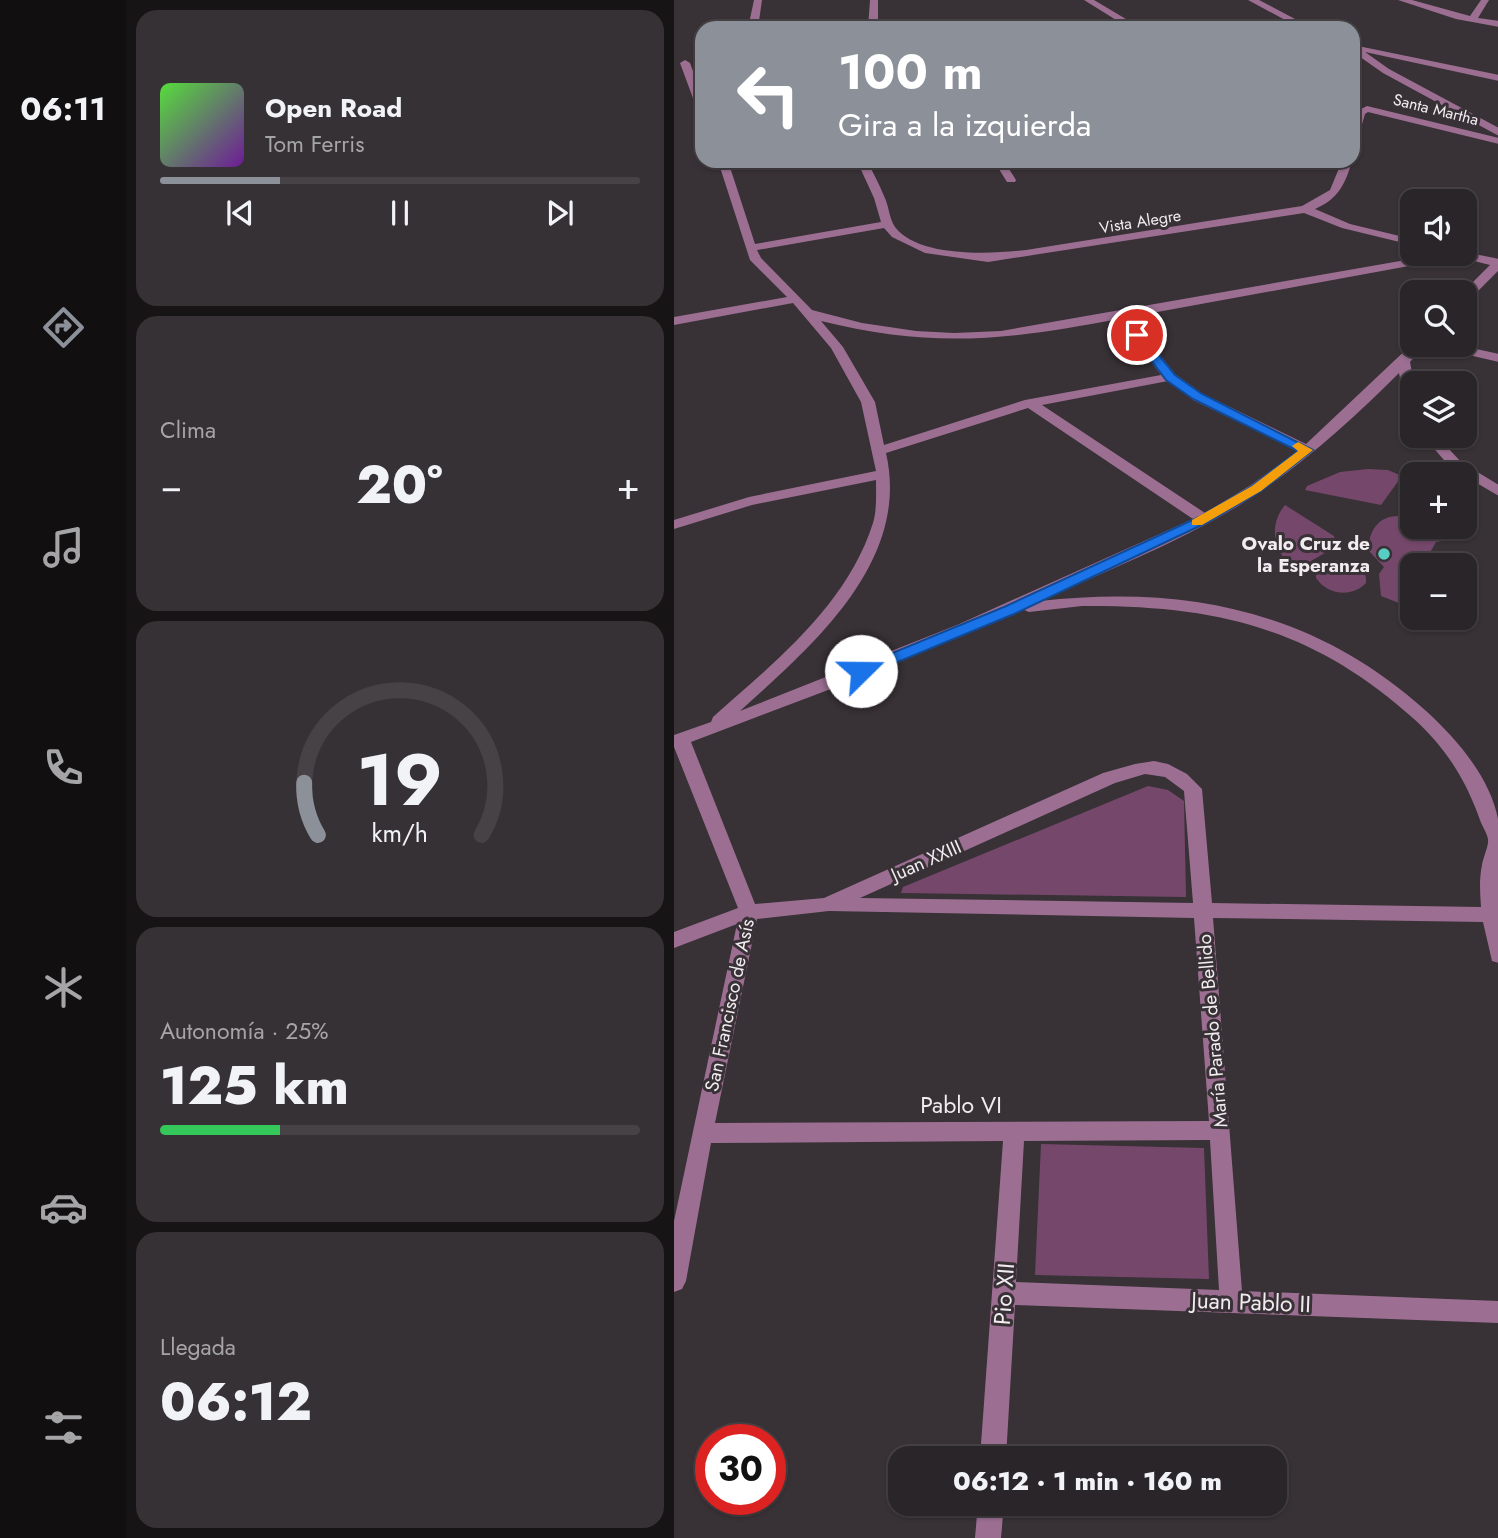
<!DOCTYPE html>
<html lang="es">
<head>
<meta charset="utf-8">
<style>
	:root { --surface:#2a2528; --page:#363134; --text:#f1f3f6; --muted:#a5a5a8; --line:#464245; --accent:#8c9099 }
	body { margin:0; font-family:Jost,sans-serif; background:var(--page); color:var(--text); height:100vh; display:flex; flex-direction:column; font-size:26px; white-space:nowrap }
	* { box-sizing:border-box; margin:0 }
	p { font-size:23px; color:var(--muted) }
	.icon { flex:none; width:38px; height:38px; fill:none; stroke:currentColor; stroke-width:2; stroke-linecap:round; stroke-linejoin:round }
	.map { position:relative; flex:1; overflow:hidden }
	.panel { display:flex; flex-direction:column; gap:10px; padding:10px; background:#171416; width:548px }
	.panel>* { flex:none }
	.top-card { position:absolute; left:21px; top:21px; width:665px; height:147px; border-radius:21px; box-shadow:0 2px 5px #0004,0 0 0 2px var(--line); background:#8c9099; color:#fff; overflow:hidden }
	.controls { position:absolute; left:726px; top:189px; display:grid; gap:14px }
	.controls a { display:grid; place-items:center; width:77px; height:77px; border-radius:14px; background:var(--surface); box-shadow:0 2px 5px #0004,0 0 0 2px var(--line); font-size:35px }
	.speed { position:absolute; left:21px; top:1424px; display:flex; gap:14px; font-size:35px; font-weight:700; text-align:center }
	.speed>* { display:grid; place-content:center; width:91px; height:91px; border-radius:50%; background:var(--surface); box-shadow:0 2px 5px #0004,0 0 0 2px var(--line); line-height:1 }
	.speed .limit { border:10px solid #d22; background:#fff; color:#111 }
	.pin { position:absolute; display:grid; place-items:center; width:60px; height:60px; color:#fff; margin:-30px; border:4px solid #fff; border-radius:50%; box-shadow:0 2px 7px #0007 }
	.me { position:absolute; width:77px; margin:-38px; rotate:68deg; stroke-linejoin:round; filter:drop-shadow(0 0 5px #0008) }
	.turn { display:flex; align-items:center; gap:24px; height:147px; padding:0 28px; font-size:32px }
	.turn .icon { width:91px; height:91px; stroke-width:2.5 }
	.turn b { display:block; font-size:49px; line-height:60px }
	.big { font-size:52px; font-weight:800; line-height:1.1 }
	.panel .card { flex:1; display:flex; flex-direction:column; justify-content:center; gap:10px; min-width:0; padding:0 24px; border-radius:21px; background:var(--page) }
	.panel .dial { align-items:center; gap:0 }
	.dial svg { height:182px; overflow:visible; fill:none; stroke:var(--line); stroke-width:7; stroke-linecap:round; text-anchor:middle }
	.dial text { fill:var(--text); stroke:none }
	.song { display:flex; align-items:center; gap:21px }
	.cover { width:84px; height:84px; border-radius:10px; background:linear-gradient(135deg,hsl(110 70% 55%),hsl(280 70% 35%)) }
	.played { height:7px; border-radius:4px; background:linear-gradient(90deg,var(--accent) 25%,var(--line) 25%) }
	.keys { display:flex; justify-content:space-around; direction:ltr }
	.heat { display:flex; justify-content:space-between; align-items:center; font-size:38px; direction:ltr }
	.charge { height:10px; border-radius:5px; background:linear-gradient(90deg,#34c759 25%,var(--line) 0) }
	.trip { position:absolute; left:214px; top:1446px; width:399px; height:70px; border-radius:21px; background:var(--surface); box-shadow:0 2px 5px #0004,0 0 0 2px var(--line); font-weight:800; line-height:70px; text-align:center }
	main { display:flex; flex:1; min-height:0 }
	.tabs { display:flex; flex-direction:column; width:126px; justify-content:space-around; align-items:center; background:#110f10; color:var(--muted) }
	.tabs .icon { width:49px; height:49px }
	.tabs .on { color:var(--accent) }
	.tabs b { font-size:32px; color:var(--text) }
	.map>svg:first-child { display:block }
</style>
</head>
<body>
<main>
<nav class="tabs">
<b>06:11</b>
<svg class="icon on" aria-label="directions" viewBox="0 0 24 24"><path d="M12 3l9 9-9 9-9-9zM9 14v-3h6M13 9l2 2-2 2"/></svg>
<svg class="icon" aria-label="music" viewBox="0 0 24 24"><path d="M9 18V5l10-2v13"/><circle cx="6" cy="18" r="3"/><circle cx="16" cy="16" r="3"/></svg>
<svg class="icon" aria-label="phone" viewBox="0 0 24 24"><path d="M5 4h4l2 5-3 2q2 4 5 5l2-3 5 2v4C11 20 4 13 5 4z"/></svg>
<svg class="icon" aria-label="climate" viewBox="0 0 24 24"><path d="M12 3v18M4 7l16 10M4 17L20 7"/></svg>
<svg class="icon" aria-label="car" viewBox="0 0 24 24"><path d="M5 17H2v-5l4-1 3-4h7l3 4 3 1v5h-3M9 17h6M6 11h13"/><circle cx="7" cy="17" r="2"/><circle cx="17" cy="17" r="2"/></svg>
<svg class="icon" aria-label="filters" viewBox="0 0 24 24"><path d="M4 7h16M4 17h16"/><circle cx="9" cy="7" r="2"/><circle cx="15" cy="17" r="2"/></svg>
</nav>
<section class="panel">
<div class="card">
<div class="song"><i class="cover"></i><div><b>Open Road</b><p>Tom Ferris</p></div></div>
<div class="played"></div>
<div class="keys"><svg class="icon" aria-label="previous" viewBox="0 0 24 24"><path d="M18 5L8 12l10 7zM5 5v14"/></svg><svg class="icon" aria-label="pause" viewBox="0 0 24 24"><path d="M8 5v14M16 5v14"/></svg><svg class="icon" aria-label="next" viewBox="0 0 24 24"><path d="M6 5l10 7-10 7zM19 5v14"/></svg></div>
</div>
<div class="card"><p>Clima</p>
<div class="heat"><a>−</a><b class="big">20°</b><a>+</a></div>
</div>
<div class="card dial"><svg viewBox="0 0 100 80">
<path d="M14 69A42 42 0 1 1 86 69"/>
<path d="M14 69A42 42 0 0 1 8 46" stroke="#8c9099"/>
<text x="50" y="56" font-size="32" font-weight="700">19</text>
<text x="50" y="72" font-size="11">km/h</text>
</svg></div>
<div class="card"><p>Autonomía · 25%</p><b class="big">125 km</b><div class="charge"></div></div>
<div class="card"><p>Llegada</p><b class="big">06:12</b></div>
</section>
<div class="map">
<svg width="825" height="1538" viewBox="0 0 825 1538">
	<rect width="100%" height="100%" fill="#383136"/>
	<path fill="#75486b" d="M694,469L714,470L728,476L707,505L631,490L633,486L666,472Z
		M738,480V527H791V503L804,525L792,537L762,542L749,565H738V604L730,605L707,596L705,574L710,567L694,550C695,531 704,516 724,516C733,504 727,491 738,480Z
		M611,505L660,536L663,546L637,561L632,575C604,564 590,530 611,505Z
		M657,561C672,560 694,564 692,583C678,598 653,595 642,578V572Z
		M474,786L494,790L510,801L512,897L227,893L229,887Z
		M367,1144L530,1148L535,1279L361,1275Z"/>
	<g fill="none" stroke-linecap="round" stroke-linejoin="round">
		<path fill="#9c6f92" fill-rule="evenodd" d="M80,0H88L84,28H74Z
			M196,0H204V28H194Z
			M410,0H420L467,28H455Z
			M574,0H585L638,28H626Z
			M724,0H738L796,16L807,0H815L804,18L825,21V27L782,19Z
			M679,45L825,75V81L691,52L715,69L825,128V136L709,73L679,52Z
			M11,60L16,63L28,95V112L23,109L6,63Z
			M693,106L825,138V144L694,112L691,114L684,138L679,141L681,112Z
			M44,161H54L81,244L207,222L200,198L183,161H193C199,172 205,184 210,196C215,206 215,218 221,227C245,258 317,254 352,250L628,206L656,190L668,161H678C671,185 664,199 641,209L676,224L738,239V245L668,228L630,213L314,262L251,253L218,237L210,228L83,250L87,258L138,310L188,323L242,331L280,333L327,331L766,254L791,252L825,259V270L795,300L791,301V292H789L816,265L784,257L456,317L501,374L529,394L632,444L738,344L751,345L736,362L740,383L738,408L731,404L725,373C676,422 624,469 564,506C501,544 432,571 366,601C512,585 639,610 751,710C782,738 816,777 824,819C825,832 825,848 825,862C825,895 825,929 825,963L818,961L809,922L539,918L568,1291L825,1301V1323L341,1305L332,1458H306L329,1141L37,1143L12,1281L8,1289L0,1292V1221L63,924L0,948V932L64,908L0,747V735L37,722L39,717C101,662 173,605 199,523C203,510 202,493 202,480L78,505L0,529V520L75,497L202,471L187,402L157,348L119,303L0,325V317L113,297L76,260ZM445,319L487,375L351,400L210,445L201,402L169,347L147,321C260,349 332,340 445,319ZM494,381L519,400L624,451L577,485L531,513L368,405ZM354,408L519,519L283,625L66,711C138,646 237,562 212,453ZM408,606C542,605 639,628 740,719C772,748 792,780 806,820C808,826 813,833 814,839C815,846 809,857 808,865C805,879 806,893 807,907L538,903L528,789L513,774L494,764L480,761L461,764L429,773L150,898L81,904L17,742L199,673L348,609L355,612ZM471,774L491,777L510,791L519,903L186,898L441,783ZM155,911L520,918L535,1121L41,1123L83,919ZM536,1140L545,1290L342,1282L350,1141Z
			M320,161H330L342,180L341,182H333Z
			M415,161H425L429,168L420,170Z
			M763,345H784L825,354V362L764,348Z
			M749,436H763L787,462L825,485V496L777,468Z
			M304,1503H330L327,1538H301Z"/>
	</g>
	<path fill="#1a73e8" stroke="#114b97" stroke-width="2" d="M463,332L467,333L501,375L528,394L639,450L587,491L534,522L340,614L192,675H182L180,671L182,668L330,607L525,517L578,486L624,451L519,399L492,380L458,335Z"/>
	<path fill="#f59e0b" d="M624,442L639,450L587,491L528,525H518V520L578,486L624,451L618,446Z"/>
	<circle fill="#57cec1" stroke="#383136" stroke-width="2.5" cx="710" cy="554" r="7"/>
	<g text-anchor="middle" stroke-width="6" stroke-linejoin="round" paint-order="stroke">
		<g font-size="16" fill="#f1ecf0" stroke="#383136">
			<text transform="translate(762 109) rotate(14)" y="6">Santa Martha</text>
			<text transform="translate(466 221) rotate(-9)" y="6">Vista Alegre</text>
		</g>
		<g font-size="19" font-weight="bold" fill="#f1ecf0" stroke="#383136" text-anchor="end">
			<text x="696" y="550">Ovalo Cruz de<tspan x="696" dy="22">la Esperanza</tspan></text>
		</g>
		<g font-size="19" fill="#f1ecf0" stroke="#383136">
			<text transform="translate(252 860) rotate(-24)" y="7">Juan XXIII</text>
			<text transform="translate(55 1005) rotate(-78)" y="7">San Francisco de Asís</text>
			<text transform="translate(538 1031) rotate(-95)" y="7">María Parado de Bellido</text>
		</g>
		<g font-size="23" fill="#f1ecf0" stroke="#383136">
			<text x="287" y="1113">Pablo VI</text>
			<text transform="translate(330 1294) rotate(-86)" y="8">Pio XII</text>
			<text transform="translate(577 1302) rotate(2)" y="8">Juan Pablo II</text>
		</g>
	</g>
</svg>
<div class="controls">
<a><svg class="icon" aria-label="sound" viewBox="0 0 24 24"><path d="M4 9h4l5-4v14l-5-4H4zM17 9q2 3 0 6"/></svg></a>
<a><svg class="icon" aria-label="search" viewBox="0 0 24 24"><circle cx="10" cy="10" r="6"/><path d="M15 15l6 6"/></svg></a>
<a><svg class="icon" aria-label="layers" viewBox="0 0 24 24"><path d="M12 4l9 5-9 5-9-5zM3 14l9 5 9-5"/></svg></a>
<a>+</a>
<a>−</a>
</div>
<div class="speed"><div class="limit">30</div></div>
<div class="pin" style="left:463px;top:335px;background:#d93025"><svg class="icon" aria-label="arrive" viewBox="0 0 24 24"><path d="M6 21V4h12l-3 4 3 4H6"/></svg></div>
<svg class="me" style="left:187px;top:671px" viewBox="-20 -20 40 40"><circle r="19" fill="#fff"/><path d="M0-13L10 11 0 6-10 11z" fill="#1a73e8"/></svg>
<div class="trip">06:12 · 1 min · 160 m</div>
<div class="top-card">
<div class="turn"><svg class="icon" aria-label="left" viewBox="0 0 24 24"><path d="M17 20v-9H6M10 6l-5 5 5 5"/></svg><div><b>100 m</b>Gira a la izquierda</div></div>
</div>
</div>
</main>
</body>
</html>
